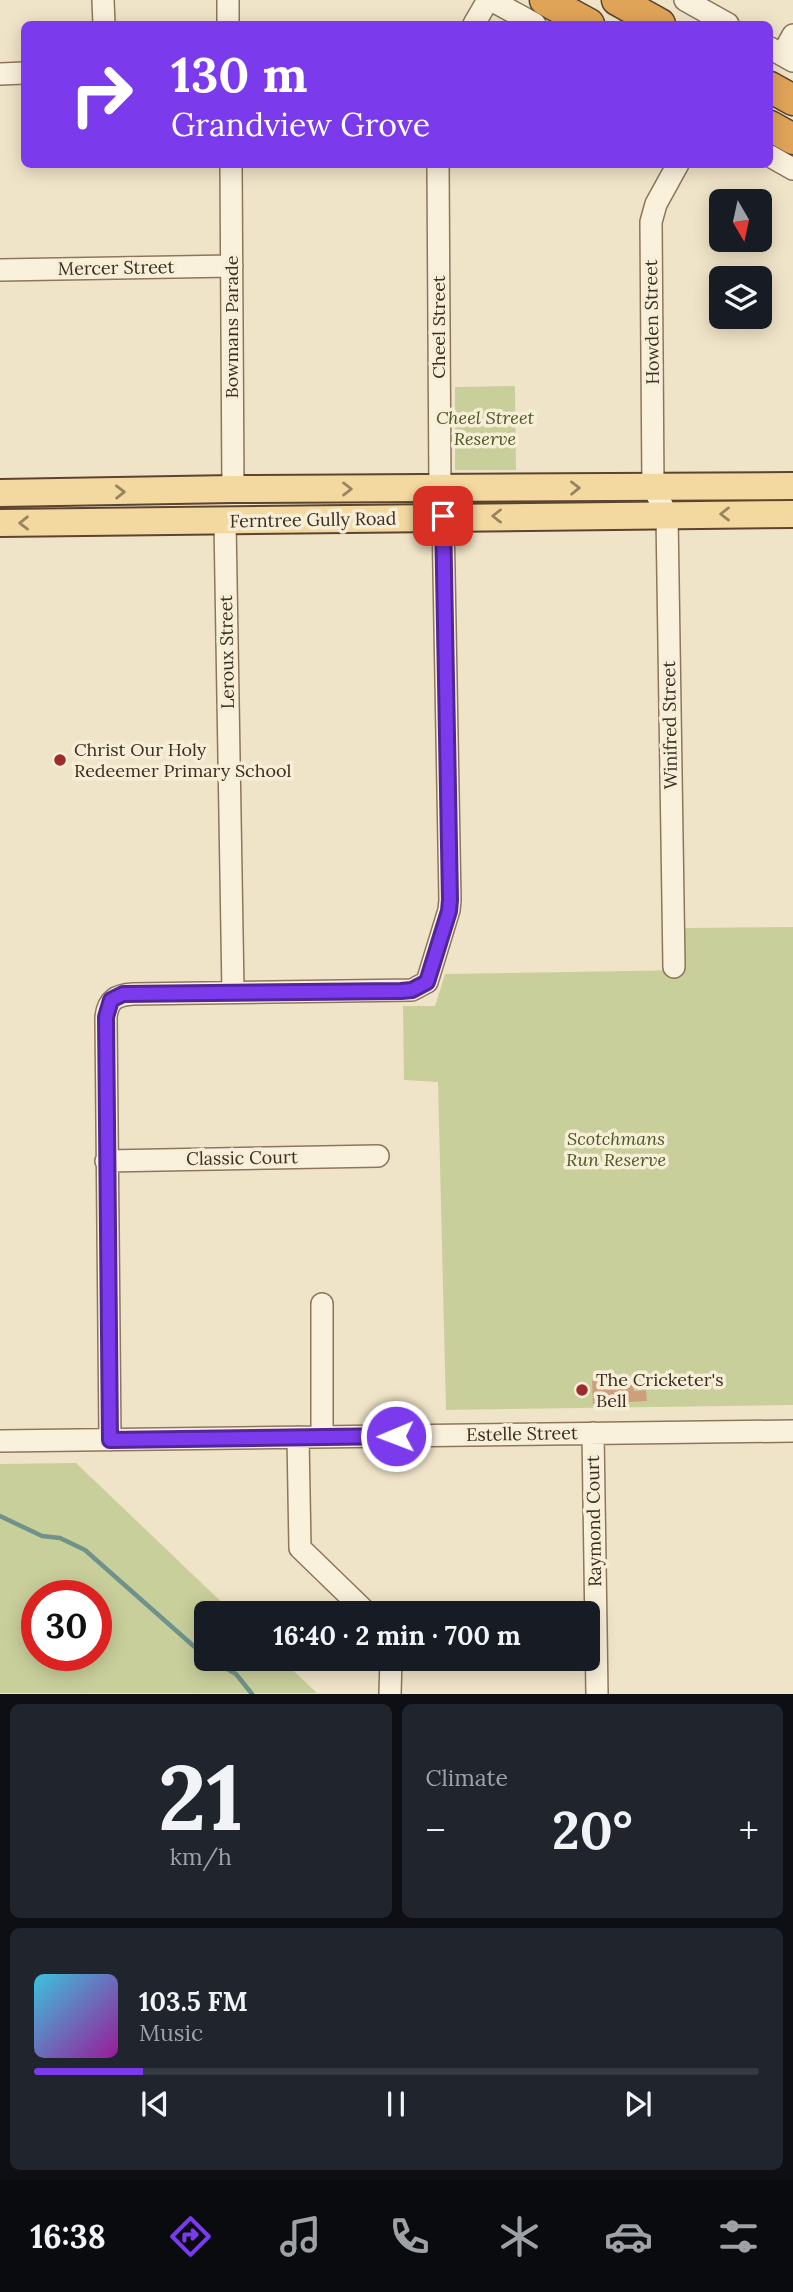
<!DOCTYPE html>
<html lang="en">
<head>
<meta charset="utf-8">
<style>
	:root { --surface:#171b24; --page:#20242c; --text:#f1f3f6; --muted:#9ea1a6; --line:#363941; --accent:#7c3aed }
	body { margin:0; font-family:Lora,serif; background:var(--page); color:var(--text); height:100vh; display:flex; flex-direction:column; font-size:26px; white-space:nowrap }
	* { box-sizing:border-box; margin:0 }
	p { font-size:23px; color:var(--muted) }
	.icon { flex:none; width:38px; height:38px; fill:none; stroke:currentColor; stroke-width:2; stroke-linecap:round; stroke-linejoin:round }
	.map { position:relative; height:1694px; overflow:hidden }
	.sheet { display:flex; flex-direction:column; gap:10px; padding:10px; background:#0d0f14; flex:1 }
	.sheet>* { flex:none }
	.banner { position:absolute; left:21px; top:21px; width:752px; height:147px; border-radius:10px; box-shadow:0 4px 18px #0003; background:#7c3aed; color:#fff; overflow:hidden }
	.needle { width:46px; rotate:171deg }
	.tools { position:absolute; left:709px; top:189px; display:grid; gap:14px }
	.tools a { display:grid; place-items:center; width:63px; height:63px; border-radius:10px; background:var(--surface); box-shadow:0 4px 18px #0003; font-size:35px }
	.speed { position:absolute; left:21px; top:1580px; display:flex; gap:14px; font-size:35px; font-weight:700; text-align:center }
	.speed>* { display:grid; place-content:center; width:91px; height:91px; border-radius:50%; background:var(--surface); box-shadow:0 4px 18px #0003; line-height:1 }
	.speed .limit { border:10px solid #d22; background:#fff; color:#111 }
	.pin { position:absolute; display:grid; place-items:center; width:60px; height:60px; color:#fff; margin:-30px; border-radius:14px; box-shadow:0 4px 10px #0006 }
	.me { position:absolute; width:77px; margin:-38px; rotate:269deg; stroke-linejoin:round; filter:drop-shadow(0 0 5px #0008) }
	.turn { display:flex; align-items:center; gap:24px; height:147px; padding:0 35px; font-size:32px }
	.turn .icon { width:91px; height:91px; stroke-width:2.5 }
	.turn b { display:block; font-size:49px; line-height:60px }
	.big { font-size:52px; font-weight:700; line-height:1.1 }
	.sheet .widget { flex:1; display:flex; flex-direction:column; justify-content:center; gap:10px; min-width:0; padding:0 24px; border-radius:10px; background:var(--page) }
	.sheet .dial { align-items:center; gap:0 }
	.dial b { font-size:91px; line-height:1 }
	.song { display:flex; align-items:center; gap:21px }
	.cover { width:84px; height:84px; border-radius:10px; background:linear-gradient(135deg,hsl(190 70% 55%),hsl(300 70% 35%)) }
	.played { height:7px; border-radius:4px; background:linear-gradient(90deg,var(--accent) 15%,var(--line) 15%) }
	.keys { display:flex; justify-content:space-around; direction:ltr }
	.heat { display:flex; justify-content:space-between; align-items:center; font-size:38px; direction:ltr }
	.sheet .tiles { flex:1; display:grid; gap:10px; grid-template-columns:1fr 1fr }
	.widget:last-child { grid-column:span 2 }
	.trip { position:absolute; left:194px; top:1601px; width:406px; height:70px; border-radius:10px; background:var(--surface); box-shadow:0 4px 18px #0003; font-weight:700; line-height:70px; text-align:center }
	.dock { display:flex; height:112px; justify-content:space-around; align-items:center; background:#090b0e; color:var(--muted) }
	.dock .icon { width:49px; height:49px }
	.dock .selected { color:var(--accent) }
	.dock b { font-size:32px; color:var(--text) }
	.map>svg:first-child { display:block }
</style>
</head>
<body>
<div class="map">
<svg width="793" height="1694" viewBox="0 0 793 1694">
	<rect width="100%" height="100%" fill="#f0e4c8"/>
	<path fill="#c9cf9b" fill-rule="evenodd" d="M515,386L516,470H455V387Z
		M793,927V1405L446,1410L438,1082L404,1080L403,1006H435L445,974L685,970V928Z
		M76,1463L233,1613L206,1614V1659H281L317,1693H0V1464ZM96,1596V1656H37V1596Z"/>
	<g fill="none" stroke-linecap="round" stroke-linejoin="round">
		<path stroke="#6f938a" stroke-width="4.5" d="M0,1516L42,1536L60,1538L85,1550L206,1657
			M210,1659L236,1674L252,1694"/>
	</g>
	<path fill="#cf9f7d" d="M633,1379L634,1391L646,1390L647,1401L593,1404L592,1381Z"/>
	<g fill="none" stroke-linecap="round" stroke-linejoin="round">
		<g stroke="#8d765c" stroke-width="24">
			<path id="minor" d="M103,0L104,24
				M228,0V24
				M491,0L535,24
				M685,0L728,24
				M474,24L488,0
				M770,48L793,61
				M782,55L793,35
				M0,74L24,73
				M770,156L793,169
				M231,164L233,489
				M0,270L232,266
				M225,522L233,992
				M674,967L667,515L653,487L651,222L656,204L678,164
				M106,1161L378,1156
				M322,1304V1437
				M593,1433L597,1694
				M298,1437L300,1548L368,1614
				M110,1440L106,1017C108,999 117,995 133,994L412,990L427,982L449,910L450,900L443,517L440,490L438,164
				M0,1441L793,1431
				M390,1694L391,1659"/>
		</g>
		<g stroke="#5b4430" stroke-width="30">
			<path id="major" d="M0,493L233,489L793,486
				M0,523L793,514"/>
		</g>
		<g stroke="#5b4430" stroke-width="33">
			<path id="highway" d="M545,0L589,24
				M617,0L660,24
				M770,87L793,100
				M770,126L793,139"/>
		</g>
		<use href="#minor" stroke="#faf1dc" stroke-width="21"/>
		<use href="#major" stroke="#f3d9a0" stroke-width="26"/>
		<use href="#highway" stroke="#e0a458" stroke-width="30"/>
	</g>
	<defs><path id="oneway-chevron" d="M-2-3.5L2.5 0L-2 3.5" fill="none" stroke-width="1.6" stroke-linecap="round" stroke-linejoin="round" transform="scale(1.75)"/></defs>
	<g stroke="#988460">
		<use href="#oneway-chevron" transform="translate(575 488) rotate(-1)"/>
		<use href="#oneway-chevron" transform="translate(347 489)"/>
		<use href="#oneway-chevron" transform="translate(120 492) rotate(-1)"/>
		<use href="#oneway-chevron" transform="translate(725 514) rotate(180)"/>
		<use href="#oneway-chevron" transform="translate(497 516) rotate(180)"/>
		<use href="#oneway-chevron" transform="translate(24 523) rotate(179)"/>
	</g>
	<g fill="none" stroke-linecap="round" stroke-linejoin="round">
		<g stroke="#51269a" stroke-width="18">
			<path id="route" d="M396,1436L110,1440L106,1017L111,1000L123,994L401,991L412,990L427,982L449,911L450,900L443,516"/>
		</g>
		<use href="#route" stroke="#7c3aed" stroke-width="12"/>
	</g>
	<g fill="#9e2a2b" stroke="#f7eed8" stroke-width="2.5">
		<circle cx="60" cy="760" r="7"/>
		<circle cx="582" cy="1390" r="7"/>
	</g>
	<g text-anchor="middle" stroke-width="7" stroke-linejoin="round" paint-order="stroke">
		<g font-size="18" fill="#3d2e20" stroke="#f7eed8">
			<text transform="translate(116 268) rotate(-1)" y="6">Mercer Street</text>
			<text transform="translate(652 322) rotate(-91)" y="6">Howden Street</text>
			<text transform="translate(232 327) rotate(-90)" y="6">Bowmans Parade</text>
			<text transform="translate(439 327) rotate(-90)" y="6">Cheel Street</text>
			<text transform="translate(313 520) rotate(-1)" y="6">Ferntree Gully Road</text>
			<text transform="translate(227 652) rotate(-91)" y="6">Leroux Street</text>
			<text transform="translate(670 725) rotate(-91)" y="6">Winifred Street</text>
			<text transform="translate(242 1158) rotate(-1)" y="6">Classic Court</text>
			<text transform="translate(522 1434) rotate(-1)" y="6">Estelle Street</text>
			<text transform="translate(594 1521) rotate(-91)" y="6">Raymond Court</text>
		</g>
		<g font-size="18" font-style="italic" fill="#4d5a26" stroke="#f7eed8">
			<text x="485" y="424">Cheel Street<tspan x="485" dy="21">Reserve</tspan></text>
			<text x="616" y="1145">Scotchmans<tspan x="616" dy="21">Run Reserve</tspan></text>
		</g>
		<g font-size="18" fill="#3d2e20" stroke="#f7eed8" text-anchor="start">
			<text x="74" y="756">Christ Our Holy<tspan x="74" dy="21">Redeemer Primary School</tspan></text>
			<text x="596" y="1386">The Cricketer's<tspan x="596" dy="21">Bell</tspan></text>
		</g>
	</g>
</svg>
<div class="tools">
<a><svg class="needle" viewBox="-14 -14 28 28"><path d="M0-13l5 13h-10z" fill="#e53935"/><path d="M0 13l5-13h-10z" fill="#9ea1a6"/></svg></a>
<a><svg class="icon" aria-label="layers" viewBox="0 0 24 24"><path d="M12 4l9 5-9 5-9-5zM3 14l9 5 9-5"/></svg></a>
</div>
<div class="speed"><div class="limit">30</div></div>
<div class="pin" style="left:443px;top:516px;background:#d93025"><svg class="icon" aria-label="arrive" viewBox="0 0 24 24"><path d="M6 21V4h12l-3 4 3 4H6"/></svg></div>
<svg class="me" style="left:396px;top:1436px" viewBox="-20 -20 40 40"><circle r="17" fill="#7c3aed" stroke="#fff" stroke-width="3"/><path d="M0-11L8 9 0 5-8 9z" fill="#fff"/></svg>
<div class="trip">16:40 · 2 min · 700 m</div>
<div class="banner">
<div class="turn"><svg class="icon" aria-label="right" viewBox="0 0 24 24"><path d="M7 20v-9h11M14 6l5 5-5 5"/></svg><div><b>130 m</b>Grandview Grove</div></div>
</div>
</div>
<section class="sheet">
<div class="tiles">
<div class="widget dial"><b>21</b><p>km/h</p></div>
<div class="widget"><p>Climate</p>
<div class="heat"><a>−</a><b class="big">20°</b><a>+</a></div>
</div>
<div class="widget">
<div class="song"><i class="cover"></i><div><b>103.5 FM</b><p>Music</p></div></div>
<div class="played"></div>
<div class="keys"><svg class="icon" aria-label="previous" viewBox="0 0 24 24"><path d="M18 5L8 12l10 7zM5 5v14"/></svg><svg class="icon" aria-label="pause" viewBox="0 0 24 24"><path d="M8 5v14M16 5v14"/></svg><svg class="icon" aria-label="next" viewBox="0 0 24 24"><path d="M6 5l10 7-10 7zM19 5v14"/></svg></div>
</div>
</div>
</section>
<nav class="dock">
<b>16:38</b>
<svg class="icon selected" aria-label="directions" viewBox="0 0 24 24"><path d="M12 3l9 9-9 9-9-9zM9 14v-3h6M13 9l2 2-2 2"/></svg>
<svg class="icon" aria-label="music" viewBox="0 0 24 24"><path d="M9 18V5l10-2v13"/><circle cx="6" cy="18" r="3"/><circle cx="16" cy="16" r="3"/></svg>
<svg class="icon" aria-label="phone" viewBox="0 0 24 24"><path d="M5 4h4l2 5-3 2q2 4 5 5l2-3 5 2v4C11 20 4 13 5 4z"/></svg>
<svg class="icon" aria-label="climate" viewBox="0 0 24 24"><path d="M12 3v18M4 7l16 10M4 17L20 7"/></svg>
<svg class="icon" aria-label="car" viewBox="0 0 24 24"><path d="M5 17H2v-5l4-1 3-4h7l3 4 3 1v5h-3M9 17h6M6 11h13"/><circle cx="7" cy="17" r="2"/><circle cx="17" cy="17" r="2"/></svg>
<svg class="icon" aria-label="filters" viewBox="0 0 24 24"><path d="M4 7h16M4 17h16"/><circle cx="9" cy="7" r="2"/><circle cx="15" cy="17" r="2"/></svg>
</nav>
</body>
</html>
